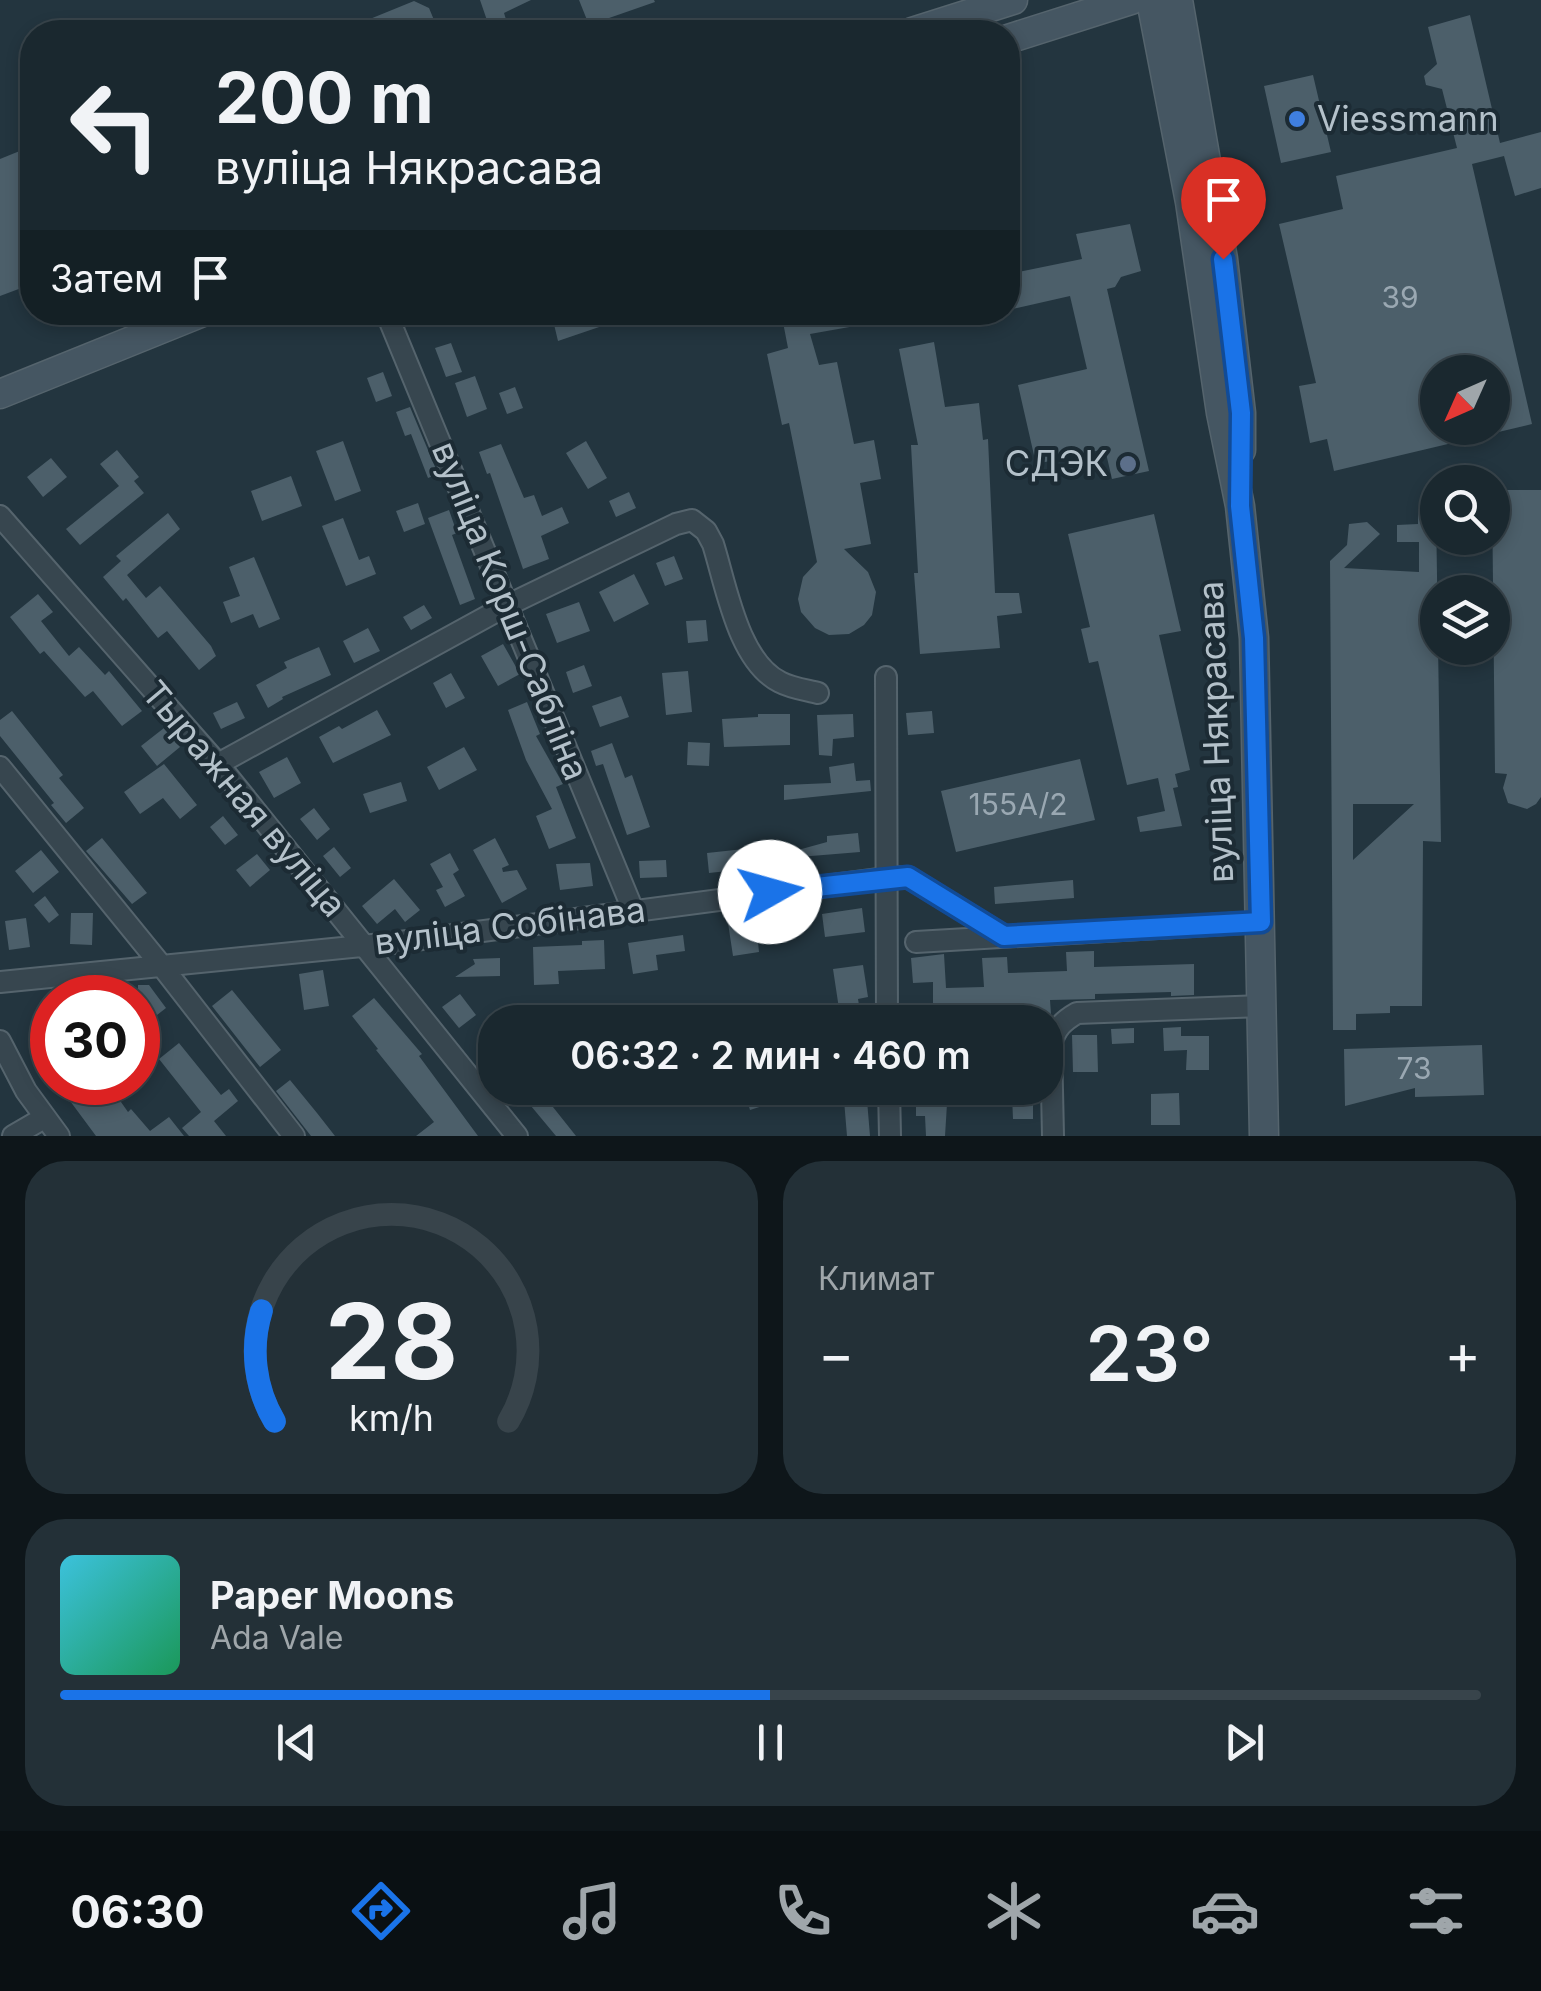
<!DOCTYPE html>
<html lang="ru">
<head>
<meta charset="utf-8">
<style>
	:root { --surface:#1a282f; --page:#233037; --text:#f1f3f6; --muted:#9fa6aa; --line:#38444b; --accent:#1a73e8 }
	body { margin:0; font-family:Inter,sans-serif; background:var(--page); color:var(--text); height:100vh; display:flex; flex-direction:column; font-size:38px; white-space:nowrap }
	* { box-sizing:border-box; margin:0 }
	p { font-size:32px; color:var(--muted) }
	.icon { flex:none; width:55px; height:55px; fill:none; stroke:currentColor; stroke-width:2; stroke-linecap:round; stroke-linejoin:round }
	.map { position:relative; height:1136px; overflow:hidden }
	.panel { display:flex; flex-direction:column; gap:25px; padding:25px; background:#0e161a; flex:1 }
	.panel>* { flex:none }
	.banner { position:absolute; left:20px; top:20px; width:1000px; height:305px; border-radius:40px; box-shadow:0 5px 15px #0003,0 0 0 2px var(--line); background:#1a282f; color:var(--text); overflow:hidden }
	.needle { width:65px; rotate:225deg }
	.fabs { position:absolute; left:1420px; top:355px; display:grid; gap:20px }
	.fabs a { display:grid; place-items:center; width:90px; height:90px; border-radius:50%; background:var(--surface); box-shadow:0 5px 15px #0003,0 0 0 2px var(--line); font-size:50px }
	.speed { position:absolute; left:30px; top:975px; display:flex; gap:20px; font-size:50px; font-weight:700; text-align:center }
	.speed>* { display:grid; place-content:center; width:130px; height:130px; border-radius:50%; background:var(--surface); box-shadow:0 5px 15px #0003,0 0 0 2px var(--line); line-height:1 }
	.speed .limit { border:15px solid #d22; background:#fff; color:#111 }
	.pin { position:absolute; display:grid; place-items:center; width:85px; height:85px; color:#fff; margin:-102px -42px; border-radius:50% 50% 50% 0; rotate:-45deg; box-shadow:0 0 10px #0007 }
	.pin .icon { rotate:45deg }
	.me { position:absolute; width:110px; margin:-55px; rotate:83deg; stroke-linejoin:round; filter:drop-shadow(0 0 8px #0008) }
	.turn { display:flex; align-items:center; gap:35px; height:210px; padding:0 30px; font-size:45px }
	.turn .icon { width:130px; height:130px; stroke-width:2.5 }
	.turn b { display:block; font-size:70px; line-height:85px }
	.then { display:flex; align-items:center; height:95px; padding:0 30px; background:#0003; gap:20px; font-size:38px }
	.big { font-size:75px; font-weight:600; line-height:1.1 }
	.panel .widget { flex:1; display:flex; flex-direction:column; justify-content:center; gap:15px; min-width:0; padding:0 35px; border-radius:40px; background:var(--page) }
	.panel .dial { align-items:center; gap:0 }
	.dial svg { height:260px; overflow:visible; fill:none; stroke:var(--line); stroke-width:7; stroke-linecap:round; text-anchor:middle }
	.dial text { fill:var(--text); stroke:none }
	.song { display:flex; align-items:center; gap:30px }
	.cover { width:120px; height:120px; border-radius:15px; background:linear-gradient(135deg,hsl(190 70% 55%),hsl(150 70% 35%)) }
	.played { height:10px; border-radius:5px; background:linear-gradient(90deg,var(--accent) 50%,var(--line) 50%) }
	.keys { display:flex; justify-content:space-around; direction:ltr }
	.heat { display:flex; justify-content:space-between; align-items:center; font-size:55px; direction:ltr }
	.panel .tiles { flex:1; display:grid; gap:25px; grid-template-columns:1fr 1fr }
	.widget:last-child { grid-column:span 2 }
	.trip { position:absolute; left:478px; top:1005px; width:585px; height:100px; border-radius:40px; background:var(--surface); box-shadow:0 5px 15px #0003,0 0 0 2px var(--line); font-weight:600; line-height:100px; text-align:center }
	.tab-bar { display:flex; height:160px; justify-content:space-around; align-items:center; background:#0a1013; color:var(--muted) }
	.tab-bar .icon { width:70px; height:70px }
	.tab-bar .on { color:var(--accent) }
	.tab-bar b { font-size:45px; color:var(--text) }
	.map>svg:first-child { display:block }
</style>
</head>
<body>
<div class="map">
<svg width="1541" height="1136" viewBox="0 0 1541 1136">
	<rect width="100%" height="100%" fill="#23353f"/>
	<path fill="#4c5f6a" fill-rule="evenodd" d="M480,0H531L504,13L509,29L501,32H491Z
		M579,0H654L655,2L589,25Z
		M414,1L429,8L439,32H338Z
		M1470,15L1500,143L1541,132V188L1515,196L1504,156L1472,164L1532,424L1334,471L1327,439L1310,443L1299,386L1316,383L1279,224L1343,209L1336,176L1457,148L1442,89L1426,85L1424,76L1437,64L1428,27ZM1438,372H1492V428H1438Z
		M1313,75L1331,152L1281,163L1264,86Z
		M32,146V284L0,296V159Z
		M1130,224L1141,271L1121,277L1115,287L1107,289L1149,471L1112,479L1105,449L1036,464L1018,385L1087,369L1070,296L1008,310V274L1082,259L1076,234Z
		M551,312H604L608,324L558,341Z
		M781,312H888L889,320L810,334L819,365L837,362L854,444L874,440L881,479L860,483L871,544L844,549L868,572L876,592L872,615L864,625L849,634L829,635L815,628L801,612L798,599L803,577L817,562L789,423L782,425L767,354L788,348Z
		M930,312H971L972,318L934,327Z
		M934,342L945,407L979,403L983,440L988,439L995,593H1019L1022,613L997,616L1000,648L920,654L914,573H918L911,445H918L899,349Z
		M451,343L462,372L446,377L435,348Z
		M383,372L392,396L376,402L367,378Z
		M475,376L487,409L467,417L455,383Z
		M515,387L523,408L507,414L499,393Z
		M410,407L438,474L428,478L411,434L405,436L396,412Z
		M343,441L361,491L335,501L316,451Z
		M586,441L607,478L588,489L566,453Z
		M501,444L524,498L534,495L542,516L562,507L569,523L541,536L549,559L523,569L490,473L487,474L479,452Z
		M117,450L139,477L134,481L144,493L80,545L66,529L119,486L100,464Z
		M51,458L67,477L43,497L27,477Z
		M291,476L302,506L262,521L251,491Z
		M1492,490H1541V797L1536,804L1527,809L1508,803L1503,788L1507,774L1495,773Z
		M629,492L636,508L616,517L609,501Z
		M418,503L425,524L404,532L396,511Z
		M1418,509H1436L1441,842L1423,841L1422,1006H1390V1013L1356,1014V1030H1333L1330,561L1347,545L1349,524L1367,522L1380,534L1344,568L1419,572V542H1397V525L1418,524ZM1353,804H1414L1353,860Z
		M449,510L457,533L452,535L475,599L460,605L428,518Z
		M168,513L180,529L127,575L146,598L160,586L211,646L216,656L199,670L167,631L158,638L126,598L123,601L103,577L121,561L116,556Z
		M1154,514L1181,631L1159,635L1190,770L1175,774L1178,787L1173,788L1182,826L1140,832L1137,817L1165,811L1158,778L1127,785L1098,661L1089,663L1081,629L1090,627L1068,534Z
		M343,518L359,560L369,556L376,574L346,586L322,526Z
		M674,556L683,579L665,586L656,563Z
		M254,557L280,619L259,628L253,614L231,623L223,602L240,596L229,567Z
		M634,574L649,604L614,622L599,592Z
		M38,594L53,612L41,621L69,656L79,647L105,675L109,671L142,711L122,726L93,691L85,697L44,651L40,654L10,617Z
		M579,602L590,631L557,643L546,614Z
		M424,605L432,618L411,630L403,617Z
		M706,620L708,641L688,643L686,621Z
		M368,628L380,651L354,663L343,641Z
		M503,644L520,674L498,686L481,656Z
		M319,647L331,675L282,697L283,699L268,708L256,685L287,668L284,662Z
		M584,665L592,686L573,693L566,672Z
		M688,671L692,712L666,715L662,673Z
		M451,673L465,698L446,708L433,683Z
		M621,696L629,717L600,727L592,706Z
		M237,702L245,718L221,729L213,713Z
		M527,702L540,734L536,736L563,784L556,787L576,838L549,849L536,816L552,809L526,760L508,710Z
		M377,710L391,735L333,763L319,737L339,726L342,729Z
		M12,711L63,775L59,778L84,808L66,823L51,805L54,803L0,736V720Z
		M932,711L934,733L908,735L906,713Z
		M758,714H790V745L724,747L722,719L758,717Z
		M853,714L854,737L833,739L832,756L819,755L817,715Z
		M164,728L180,747L157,766L141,746Z
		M688,742L710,743L709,766L687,765Z
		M612,743L625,778L632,775L650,827L627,835L603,764L596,766L591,751Z
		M464,747L477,770L439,790L427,767Z
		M287,757L301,783L274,798L259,772Z
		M1080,759L1095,820L956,852L941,791Z
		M854,763L856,781L870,780L871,791L784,800V785L831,783L829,767Z
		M164,764L197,805L180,819L163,798L140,814L124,792Z
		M401,782L407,801L370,813L363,794Z
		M314,808L330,829L317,840L300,819Z
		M223,816L238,835L225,845L210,827Z
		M858,833L860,852L799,857L798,850L827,842V836Z
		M102,838L147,893L132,904L86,851Z
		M495,838L509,865L502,868L503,872L517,870L527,889L502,903L473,850Z
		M334,847L351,868L340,877L323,856Z
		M744,849L746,869L709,873L707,853Z
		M41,850L59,872L33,893L15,871Z
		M450,853L459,870L453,874L465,896L445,907L436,890L443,887L430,864Z
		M257,854L270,870L250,887L236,870Z
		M666,860L667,877L640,878L639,861Z
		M590,863L593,886L560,890L556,864Z
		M394,879L420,910L405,922L395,909L377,924L362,906Z
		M1073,880L1074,898L995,904L994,887Z
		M45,896L59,915L49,923L34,905Z
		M862,908L865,932L825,937L822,914Z
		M71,913H93L92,945L70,944Z
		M26,918L30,947L9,950L5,921Z
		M796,918L799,936L758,942L759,952L733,956L728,923L755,919V924Z
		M683,935L685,951L656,955L658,970L633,974L628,943Z
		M604,940L605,969L558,971L559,984L534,985L533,947L582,945V941Z
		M1094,951V967L1194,964V995L1171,996V992L1095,994V999L1050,1000L1051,1014L985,1017V1013L933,1014V982L913,983L911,958L944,954L946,988L984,987L982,958L1007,957L1008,973L1067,971L1066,952Z
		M500,958V976L455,977L475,964L473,959Z
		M863,965L868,997L858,999L862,1022H841L833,969Z
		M323,970L329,1006L304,1010L299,974Z
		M138,985H149L166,1008L143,1026L138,1018Z
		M232,990L281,1050L260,1067L212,1006Z
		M460,994L476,1015L459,1028L442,1007Z
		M374,998L422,1054L419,1056L478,1136H416L434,1122L376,1050L378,1049L352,1016Z
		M778,1005L785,1022H735Z
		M1181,1027V1036H1209V1070H1186L1187,1050L1164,1051L1163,1028Z
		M1134,1028V1043L1112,1044L1111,1029Z
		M1072,1035H1097L1098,1072H1073Z
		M179,1043L221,1095L229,1089L238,1101L214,1121L226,1136H189L182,1128L201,1112L159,1059Z
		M1482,1045L1484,1095L1415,1097V1088L1345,1106L1344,1049Z
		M290,1080L317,1113L335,1136H311L276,1091Z
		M56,1082H107L128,1112L131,1109L150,1131L169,1117L184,1136H96Z
		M516,1088H544L553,1099L549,1102L576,1136H556Z
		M743,1088H770L775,1102L750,1110Z
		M843,1088H866L870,1136H847Z
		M916,1088H948L945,1136H926L925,1116H916Z
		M1179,1093L1180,1125H1151V1094Z
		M1033,1095V1119H1013L1012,1096Z"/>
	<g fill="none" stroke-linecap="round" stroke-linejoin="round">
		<g stroke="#55646d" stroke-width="24">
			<path id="minor" d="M386,312L633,910
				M0,516L218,764L517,1136
				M886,677L887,1022
				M218,764L508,605L676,524L692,520L706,531L713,544C726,585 738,661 780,682C791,688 806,690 818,693
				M0,767L161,965L294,1136
				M916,942L1261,922
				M0,982L392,943L887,878L908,877L1004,936
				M0,1041L26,1091L59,1136
				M889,1088L890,1136
				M13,1136L44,1118
				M1053,1136L1051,1044C1056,1028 1063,1021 1077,1013L1262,1006"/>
		</g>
		<g stroke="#55646d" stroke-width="31">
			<path id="secondary" d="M1151,0L1190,202L1221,413L1240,506L1254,638L1264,1136
				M1178,0L1223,259L1241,413V450
				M912,32L1013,0
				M1008,39L1131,0
				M0,394L203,312"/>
		</g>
		<use href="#minor" stroke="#37464f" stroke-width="20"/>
		<use href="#secondary" stroke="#455662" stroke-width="28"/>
	</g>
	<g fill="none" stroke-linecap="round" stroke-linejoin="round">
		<g stroke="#114b97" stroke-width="25">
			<path id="route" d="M770,892L908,877L1004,936L1261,922L1254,638L1240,506L1241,413L1223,259"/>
		</g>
		<use href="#route" stroke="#1a73e8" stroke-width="18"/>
	</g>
	<circle fill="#3f7fe0" stroke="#1c2b34" stroke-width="4" cx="1297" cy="119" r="10"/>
	<circle fill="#5c6f8a" stroke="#1c2b34" stroke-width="4" cx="1128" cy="464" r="10"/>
	<g text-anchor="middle" stroke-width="8" stroke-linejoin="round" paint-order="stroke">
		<g font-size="30" fill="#9aa8b2">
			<text x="1400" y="308">39</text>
			<text x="1018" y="815">155А/2</text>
			<text x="1414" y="1079">73</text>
		</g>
		<g font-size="35" fill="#b4c1ca" stroke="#1c2b34" text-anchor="start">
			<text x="1317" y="131">Viessmann</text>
			<text x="1108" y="476" text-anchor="end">СДЭК</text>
		</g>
		<g font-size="35" fill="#b4c1ca" stroke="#1c2b34">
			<text transform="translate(510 611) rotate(68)" y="12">вуліца Корш-Сабліна</text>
			<text transform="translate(1216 732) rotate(-92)" y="12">вуліца Някрасава</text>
			<text transform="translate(244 799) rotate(50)" y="12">Тыражная вуліца</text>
			<text transform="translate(510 926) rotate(-7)" y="12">вуліца Собінава</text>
		</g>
	</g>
</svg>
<div class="fabs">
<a><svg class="needle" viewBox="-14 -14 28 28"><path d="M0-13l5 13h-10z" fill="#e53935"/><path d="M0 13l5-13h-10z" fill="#9fa6aa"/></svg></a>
<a><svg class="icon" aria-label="search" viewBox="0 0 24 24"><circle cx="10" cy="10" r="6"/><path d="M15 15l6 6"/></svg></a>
<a><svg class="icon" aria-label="layers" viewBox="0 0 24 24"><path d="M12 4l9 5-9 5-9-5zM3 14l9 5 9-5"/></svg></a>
</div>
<div class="speed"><div class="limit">30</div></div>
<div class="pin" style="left:1223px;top:259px;background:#d93025"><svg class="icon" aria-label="arrive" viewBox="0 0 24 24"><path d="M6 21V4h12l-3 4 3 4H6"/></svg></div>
<svg class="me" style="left:770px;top:892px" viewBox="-20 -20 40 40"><circle r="19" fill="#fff"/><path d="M0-13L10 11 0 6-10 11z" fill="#1a73e8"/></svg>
<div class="trip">06:32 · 2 мин · 460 m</div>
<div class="banner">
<div class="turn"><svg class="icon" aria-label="left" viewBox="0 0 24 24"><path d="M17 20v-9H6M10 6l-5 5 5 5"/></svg><div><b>200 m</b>вуліца Някрасава</div></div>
<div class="then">Затем<svg class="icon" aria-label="arrive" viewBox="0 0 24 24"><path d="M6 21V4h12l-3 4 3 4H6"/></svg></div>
</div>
</div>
<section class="panel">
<div class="tiles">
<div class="widget dial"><svg viewBox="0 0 100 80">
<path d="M14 69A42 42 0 1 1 86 69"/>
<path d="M14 69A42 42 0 0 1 10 35" stroke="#1a73e8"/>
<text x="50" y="56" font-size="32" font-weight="700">28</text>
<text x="50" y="72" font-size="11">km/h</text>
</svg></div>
<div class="widget"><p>Климат</p>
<div class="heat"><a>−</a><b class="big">23°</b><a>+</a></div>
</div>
<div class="widget">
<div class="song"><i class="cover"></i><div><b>Paper Moons</b><p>Ada Vale</p></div></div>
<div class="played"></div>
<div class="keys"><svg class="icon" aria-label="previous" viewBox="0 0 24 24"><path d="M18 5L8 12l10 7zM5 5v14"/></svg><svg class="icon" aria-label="pause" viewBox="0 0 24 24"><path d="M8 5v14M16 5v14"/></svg><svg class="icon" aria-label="next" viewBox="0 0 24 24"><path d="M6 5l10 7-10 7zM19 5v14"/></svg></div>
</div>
</div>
</section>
<nav class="tab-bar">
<b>06:30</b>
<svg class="icon on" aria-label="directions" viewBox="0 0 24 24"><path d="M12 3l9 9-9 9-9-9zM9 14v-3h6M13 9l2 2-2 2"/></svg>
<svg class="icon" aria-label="music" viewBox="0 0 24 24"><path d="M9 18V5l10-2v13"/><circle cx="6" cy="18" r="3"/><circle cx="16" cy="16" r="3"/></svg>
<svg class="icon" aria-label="phone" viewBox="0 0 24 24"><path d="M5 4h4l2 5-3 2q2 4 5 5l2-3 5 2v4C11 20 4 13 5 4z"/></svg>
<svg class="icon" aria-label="climate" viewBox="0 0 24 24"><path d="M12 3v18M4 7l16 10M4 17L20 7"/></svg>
<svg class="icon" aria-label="car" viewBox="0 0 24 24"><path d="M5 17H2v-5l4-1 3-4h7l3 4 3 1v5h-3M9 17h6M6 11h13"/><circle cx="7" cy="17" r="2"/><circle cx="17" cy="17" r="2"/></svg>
<svg class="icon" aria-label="filters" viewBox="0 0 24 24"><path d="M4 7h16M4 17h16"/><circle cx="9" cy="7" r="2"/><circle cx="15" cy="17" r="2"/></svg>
</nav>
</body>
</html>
